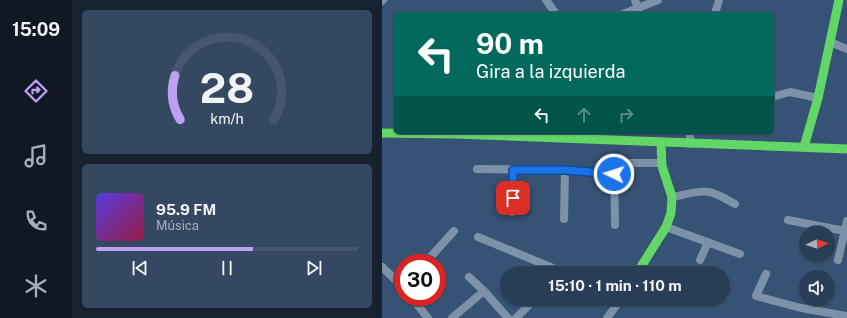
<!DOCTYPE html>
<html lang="es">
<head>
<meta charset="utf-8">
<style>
	:root { --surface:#283e57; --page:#344961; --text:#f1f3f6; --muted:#a5aeba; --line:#44576d; --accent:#bca0f2 }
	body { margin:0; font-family:"Public Sans",sans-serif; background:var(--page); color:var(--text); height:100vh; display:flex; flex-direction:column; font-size:15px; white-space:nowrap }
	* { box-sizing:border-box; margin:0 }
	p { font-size:13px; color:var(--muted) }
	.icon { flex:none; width:22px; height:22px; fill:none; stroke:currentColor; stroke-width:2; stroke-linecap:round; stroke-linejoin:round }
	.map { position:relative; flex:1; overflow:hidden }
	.side { display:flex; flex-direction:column; gap:10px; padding:10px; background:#162230; width:310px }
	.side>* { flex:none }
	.hud { position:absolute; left:12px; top:12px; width:380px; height:122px; border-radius:6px; box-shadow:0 1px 3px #0004,0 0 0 1px var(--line); background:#00695c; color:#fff; overflow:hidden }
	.needle { width:26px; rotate:86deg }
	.controls { position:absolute; left:417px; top:226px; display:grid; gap:8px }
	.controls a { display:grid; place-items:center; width:36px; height:36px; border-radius:50%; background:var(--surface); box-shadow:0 1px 3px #0004,0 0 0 1px var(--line); font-size:20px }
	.speed { position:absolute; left:12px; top:254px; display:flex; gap:8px; font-size:20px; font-weight:700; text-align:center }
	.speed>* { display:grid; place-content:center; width:52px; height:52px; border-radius:50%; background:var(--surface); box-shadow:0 1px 3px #0004,0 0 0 1px var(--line); line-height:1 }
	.speed .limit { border:6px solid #d22; background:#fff; color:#111 }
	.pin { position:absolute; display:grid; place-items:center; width:34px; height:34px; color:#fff; margin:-17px; border-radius:8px; box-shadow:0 2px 6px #0006 }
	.me { position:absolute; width:44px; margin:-22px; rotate:274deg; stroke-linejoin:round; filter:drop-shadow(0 0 3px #0008) }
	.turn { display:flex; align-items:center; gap:14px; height:84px; padding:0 16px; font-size:18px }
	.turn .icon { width:52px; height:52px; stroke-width:2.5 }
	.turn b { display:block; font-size:28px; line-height:34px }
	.lanes { display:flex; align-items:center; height:38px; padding:0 16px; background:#0003; justify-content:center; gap:20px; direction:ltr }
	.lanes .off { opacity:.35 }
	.side .widget { flex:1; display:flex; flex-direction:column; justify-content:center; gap:6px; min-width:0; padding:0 14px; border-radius:6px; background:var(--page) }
	.side .dial { align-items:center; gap:0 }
	.dial svg { height:104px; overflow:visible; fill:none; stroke:var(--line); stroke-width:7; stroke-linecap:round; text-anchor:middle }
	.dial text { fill:var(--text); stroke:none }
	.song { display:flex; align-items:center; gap:12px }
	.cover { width:48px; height:48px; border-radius:6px; background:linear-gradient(135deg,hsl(250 70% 55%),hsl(340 70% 35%)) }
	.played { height:4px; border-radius:2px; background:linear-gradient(90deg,var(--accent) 60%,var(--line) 60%) }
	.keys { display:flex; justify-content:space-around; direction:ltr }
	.trip { position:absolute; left:118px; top:266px; width:230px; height:40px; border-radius:20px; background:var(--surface); box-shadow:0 1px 3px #0004,0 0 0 1px var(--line); font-weight:700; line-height:40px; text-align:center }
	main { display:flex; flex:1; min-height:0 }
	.menu { display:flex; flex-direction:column; width:72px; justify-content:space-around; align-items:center; background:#101923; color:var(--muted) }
	.menu .icon { width:28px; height:28px }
	.menu .selected { color:var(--accent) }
	.menu b { font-size:18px; color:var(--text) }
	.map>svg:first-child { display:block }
</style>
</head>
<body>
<main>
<nav class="menu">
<b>15:09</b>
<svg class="icon selected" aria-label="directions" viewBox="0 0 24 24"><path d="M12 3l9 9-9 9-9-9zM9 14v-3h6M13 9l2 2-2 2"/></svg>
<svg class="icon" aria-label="music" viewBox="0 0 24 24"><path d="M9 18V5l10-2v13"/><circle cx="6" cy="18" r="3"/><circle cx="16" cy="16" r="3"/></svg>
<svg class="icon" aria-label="phone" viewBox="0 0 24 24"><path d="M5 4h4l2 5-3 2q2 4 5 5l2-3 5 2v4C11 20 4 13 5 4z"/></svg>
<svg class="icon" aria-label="climate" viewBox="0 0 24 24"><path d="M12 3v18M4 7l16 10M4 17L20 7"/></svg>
</nav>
<section class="side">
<div class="widget dial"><svg viewBox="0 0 100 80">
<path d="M14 69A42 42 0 1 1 86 69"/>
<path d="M14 69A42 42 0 0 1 10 35" stroke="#bca0f2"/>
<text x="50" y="56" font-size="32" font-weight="700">28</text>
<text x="50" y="72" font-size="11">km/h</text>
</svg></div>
<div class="widget">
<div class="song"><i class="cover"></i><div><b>95.9 FM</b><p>Música</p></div></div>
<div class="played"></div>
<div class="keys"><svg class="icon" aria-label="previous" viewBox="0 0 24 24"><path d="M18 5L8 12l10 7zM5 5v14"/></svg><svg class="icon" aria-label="pause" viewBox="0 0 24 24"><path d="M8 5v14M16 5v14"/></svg><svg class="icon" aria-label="next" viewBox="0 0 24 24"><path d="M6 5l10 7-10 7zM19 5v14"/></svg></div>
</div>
</section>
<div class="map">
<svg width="465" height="318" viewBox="0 0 465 318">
	<rect width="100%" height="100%" fill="#365274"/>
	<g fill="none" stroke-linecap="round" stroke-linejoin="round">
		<path stroke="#7d92a8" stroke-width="8" d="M164,0L174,14
			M253,0L256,8
			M0,1L1,0
			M241,14L276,0
			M333,14L337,0
			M448,42L465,49
			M390,97L408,92L436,98
			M308,144V132
			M95,169L183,170L232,174
			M290,197C301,195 316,190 327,192C337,194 345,200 353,204
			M130,212L131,170
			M182,219L183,170
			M406,220L463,231
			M233,225L232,163H280
			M284,227L358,254
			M96,237L183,273
			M318,260L326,242
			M456,260L465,221
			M43,263L72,231
			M0,267L21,287
			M384,274L374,296L419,308L465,316
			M87,277L102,291L126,318
			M29,297L46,318
			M70,318L102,291
			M134,318L153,299
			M225,318L239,299"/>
		<path stroke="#63d668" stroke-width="9" d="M0,133L74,134L465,149
			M422,147L436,98L457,0
			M255,273L284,227L289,213L290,197L280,166L279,143"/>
	</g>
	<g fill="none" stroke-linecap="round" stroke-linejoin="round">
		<g stroke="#114b97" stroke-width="10">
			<path id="route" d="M131,198V170H183L232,174"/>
		</g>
		<use href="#route" stroke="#1a73e8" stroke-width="7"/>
	</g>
</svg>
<div class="controls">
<a><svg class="needle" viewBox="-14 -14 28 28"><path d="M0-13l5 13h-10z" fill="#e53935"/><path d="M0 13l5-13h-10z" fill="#a5aeba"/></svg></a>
<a><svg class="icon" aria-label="sound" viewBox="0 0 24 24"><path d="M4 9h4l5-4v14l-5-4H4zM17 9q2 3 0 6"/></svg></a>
</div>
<div class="speed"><div class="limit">30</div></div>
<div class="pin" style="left:131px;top:198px;background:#d93025"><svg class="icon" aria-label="arrive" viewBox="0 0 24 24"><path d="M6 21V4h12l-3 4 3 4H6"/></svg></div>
<svg class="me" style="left:232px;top:174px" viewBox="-20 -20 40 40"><circle r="17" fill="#1a73e8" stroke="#fff" stroke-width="3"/><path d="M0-11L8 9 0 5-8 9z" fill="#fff"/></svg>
<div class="trip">15:10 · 1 min · 110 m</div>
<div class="hud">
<div class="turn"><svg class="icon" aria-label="left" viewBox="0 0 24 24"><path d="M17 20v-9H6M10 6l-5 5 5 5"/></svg><div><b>90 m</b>Gira a la izquierda</div></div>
<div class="lanes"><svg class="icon" aria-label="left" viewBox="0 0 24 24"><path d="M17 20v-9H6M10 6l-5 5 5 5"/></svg><svg class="icon off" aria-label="ahead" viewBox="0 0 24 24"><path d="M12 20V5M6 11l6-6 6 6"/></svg><svg class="icon off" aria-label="right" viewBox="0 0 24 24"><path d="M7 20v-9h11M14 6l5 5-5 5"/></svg></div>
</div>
</div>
</main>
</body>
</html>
